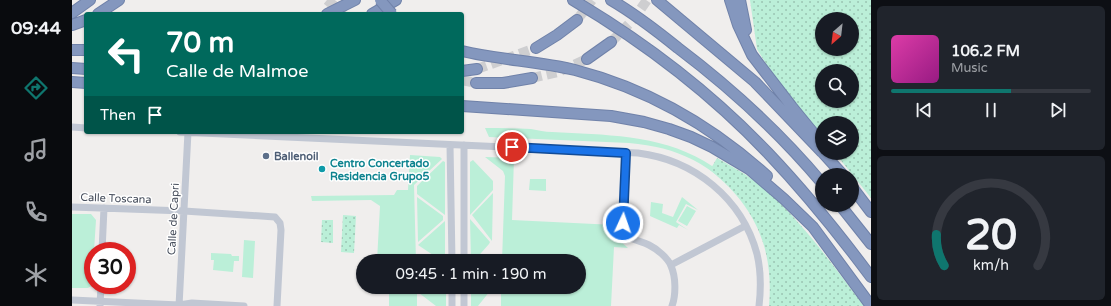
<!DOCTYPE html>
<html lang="en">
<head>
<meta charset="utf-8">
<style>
	:root { --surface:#171b24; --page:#20242c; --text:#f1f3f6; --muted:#9ea1a6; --line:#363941; --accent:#0f766e }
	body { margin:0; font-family:"Varela Round",sans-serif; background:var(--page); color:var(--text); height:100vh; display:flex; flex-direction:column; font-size:15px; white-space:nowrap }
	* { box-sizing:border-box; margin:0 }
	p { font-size:13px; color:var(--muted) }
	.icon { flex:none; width:22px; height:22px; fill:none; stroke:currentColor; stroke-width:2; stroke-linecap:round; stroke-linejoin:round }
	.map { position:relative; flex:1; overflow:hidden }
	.sheet { display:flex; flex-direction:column; gap:6px; padding:6px; background:#0d0f14; width:240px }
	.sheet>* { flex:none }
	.banner { position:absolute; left:12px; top:12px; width:380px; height:122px; border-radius:4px; box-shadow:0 1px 3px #0004; background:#00695c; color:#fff; overflow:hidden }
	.needle { width:26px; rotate:208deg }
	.fabs { position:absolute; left:743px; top:12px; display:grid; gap:8px }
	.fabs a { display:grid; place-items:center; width:44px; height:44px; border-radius:50%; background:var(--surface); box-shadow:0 1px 3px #0004; font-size:20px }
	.speed { position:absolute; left:12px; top:242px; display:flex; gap:8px; font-size:20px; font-weight:700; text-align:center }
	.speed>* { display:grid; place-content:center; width:52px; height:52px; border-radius:50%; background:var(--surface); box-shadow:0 1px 3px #0004; line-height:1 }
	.speed .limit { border:6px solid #d22; background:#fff; color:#111 }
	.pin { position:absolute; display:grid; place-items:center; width:34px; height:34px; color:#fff; margin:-17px; border:2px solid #fff; border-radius:50%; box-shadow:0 1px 4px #0007 }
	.me { position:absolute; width:44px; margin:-22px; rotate:3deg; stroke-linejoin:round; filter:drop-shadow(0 0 3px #0008) }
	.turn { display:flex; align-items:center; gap:14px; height:84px; padding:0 16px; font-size:18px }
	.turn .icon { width:52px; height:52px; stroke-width:2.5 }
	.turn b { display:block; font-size:28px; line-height:34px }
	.then { display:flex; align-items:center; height:38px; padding:0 16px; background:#0003; gap:8px; font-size:15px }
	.sheet .widget { flex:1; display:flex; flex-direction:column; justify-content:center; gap:6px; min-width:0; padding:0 14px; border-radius:6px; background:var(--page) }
	.sheet .dial { align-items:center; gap:0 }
	.dial svg { height:104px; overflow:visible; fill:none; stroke:var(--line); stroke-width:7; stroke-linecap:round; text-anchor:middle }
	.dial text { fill:var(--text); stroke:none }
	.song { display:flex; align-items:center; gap:12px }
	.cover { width:48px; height:48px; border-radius:6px; background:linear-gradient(135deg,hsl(320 70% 55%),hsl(310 70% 35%)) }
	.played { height:4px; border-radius:2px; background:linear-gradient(90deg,var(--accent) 60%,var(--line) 60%) }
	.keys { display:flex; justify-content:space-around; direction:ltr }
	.trip { position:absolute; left:284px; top:254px; width:230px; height:40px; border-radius:20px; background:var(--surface); box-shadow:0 1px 3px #0004; font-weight:600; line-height:40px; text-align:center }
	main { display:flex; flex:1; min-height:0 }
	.tab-bar { display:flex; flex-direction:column; width:72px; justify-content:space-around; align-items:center; background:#090b0e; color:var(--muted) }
	.tab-bar .icon { width:28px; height:28px }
	.tab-bar .on { color:var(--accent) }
	.tab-bar b { font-size:18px; color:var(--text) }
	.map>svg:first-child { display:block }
</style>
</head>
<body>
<main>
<nav class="tab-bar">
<b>09:44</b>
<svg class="icon on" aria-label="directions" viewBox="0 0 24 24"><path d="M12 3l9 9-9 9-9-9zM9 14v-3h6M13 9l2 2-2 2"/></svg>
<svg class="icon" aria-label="music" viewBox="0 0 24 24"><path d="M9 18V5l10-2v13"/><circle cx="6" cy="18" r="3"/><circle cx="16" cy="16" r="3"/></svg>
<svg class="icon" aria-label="phone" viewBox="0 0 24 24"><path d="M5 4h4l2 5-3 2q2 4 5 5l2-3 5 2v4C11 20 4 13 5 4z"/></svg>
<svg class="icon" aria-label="climate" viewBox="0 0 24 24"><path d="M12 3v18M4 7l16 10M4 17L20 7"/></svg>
</nav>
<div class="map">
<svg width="799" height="306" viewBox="0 0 799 306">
	<defs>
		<pattern id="park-dots" width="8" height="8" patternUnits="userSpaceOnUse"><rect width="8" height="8" fill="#bbefd8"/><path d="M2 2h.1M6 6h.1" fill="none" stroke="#9ac4b2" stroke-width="1.8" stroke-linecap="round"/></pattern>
	</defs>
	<rect width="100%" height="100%" fill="#f0eeed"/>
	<path fill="#bbefd8" d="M413,128C428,128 444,128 459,129C466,130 473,132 480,132C532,135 586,134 632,161C638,165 646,169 652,175C659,183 665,193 672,202C640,164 606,147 557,143L417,137Z
		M338,155L368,157L370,159L342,185L344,261H305L308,206L299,200L240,201L239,196L322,195L325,190H336Z
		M413,157L442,158L440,220L543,225C542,236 548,241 556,248L542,247L539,306H429V287H507V261H430L433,176L431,171Z
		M401,160L421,181V190L398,215V162Z
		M371,161L373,162V215L345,194V186Z
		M458,179H474V191L457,190Z
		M421,193L420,241L400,215Z
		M345,197L371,216V220L346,242Z
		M610,197L626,210L614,204L604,222L616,230L607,225L605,228L578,216L579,202L591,204L590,213L601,217Z
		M615,206L624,211L615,226L606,221Z
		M0,214H19L24,220L22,251H21V285L16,288H0Z
		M398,219L418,242L417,244L402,261H399Z
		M373,221V261H370L346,245Z
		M172,240L183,241L181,278L170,277Z
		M139,253L159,254L160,256H167V261H162L161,272L141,270L142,260H139Z
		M313,287H345V306H317V293Z
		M353,287H374V306H364L347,293Z
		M399,287H414L418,291L406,306H399Z"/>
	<path fill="url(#park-dots)" fill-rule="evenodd" d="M678,0H799V198L763,153H780V123H750V137L711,92L685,49ZM750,19H780V49H750ZM750,71H780V101H750Z
		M645,158C655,164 665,169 674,175C720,206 758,262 792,306H697C702,248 683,206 638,170Z
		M271,215L284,216L282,253L269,252Z
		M250,220H261V243L249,242Z"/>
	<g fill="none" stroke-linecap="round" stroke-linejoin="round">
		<path stroke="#ceced0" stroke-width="10" stroke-dasharray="10 5" stroke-linecap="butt" d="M255,0L272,14
			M505,20L520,0
			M539,42L561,20L575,0
			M405,69L464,48
			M460,78L486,72L515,59
			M390,80L404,83"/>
		<g stroke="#7082a9" stroke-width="12">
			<path id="highway" d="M501,0C572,42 639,93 696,153C733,192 767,234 799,277
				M539,0C563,14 585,31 606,48C659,88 708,133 750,183
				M585,0L683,82L750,152
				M658,0L666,25L680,55L720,107L747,140
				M668,0L674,30
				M0,13L18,0
				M26,14L47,0
				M255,14L283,0
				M300,14L324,0
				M0,25L14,20
				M464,48L485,35L505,20
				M0,50H14
				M390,51C427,60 466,61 503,70C576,89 640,126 695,176
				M515,59L539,42
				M0,68L14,69
				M390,71L405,69
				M0,82L14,83
				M404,83H431L460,78
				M390,106L539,116L572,122L597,129L619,137L640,147L677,169L712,199L741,227L799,306
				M751,153L771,175
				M780,187L799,212
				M768,205L799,244"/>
		</g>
		<path stroke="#c1c7d3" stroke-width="7" d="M0,127L14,128
			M108,132L566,153C622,160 670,198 685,254C689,271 689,289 687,306
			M378,145L380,261
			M554,153L551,230C556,240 567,240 577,245C585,249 596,258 599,266C604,277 604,295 600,306
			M0,207L112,211L203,217L208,223L209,230L205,306
			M30,251L32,208
			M392,261V145
			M599,265L673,226
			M380,287V306
			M392,287V306
			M0,300L107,305L120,303L172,306
			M28,306L29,285
			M107,306L116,132"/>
		<use href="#highway" stroke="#8497be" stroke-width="10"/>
		<g stroke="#7082a9" stroke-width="12" stroke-linecap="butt">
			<path id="highway-bridge" d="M308,0L320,14"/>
		</g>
		<use href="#highway-bridge" stroke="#8497be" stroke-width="10"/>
	</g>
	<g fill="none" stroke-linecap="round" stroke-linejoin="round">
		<g stroke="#114b97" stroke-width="10">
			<path id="route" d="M440,147L554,153L551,223"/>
		</g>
		<use href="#route" stroke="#1a73e8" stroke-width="7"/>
	</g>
	<circle fill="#5c6f8a" stroke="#fff" stroke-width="1.5" cx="194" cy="156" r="4"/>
	<circle fill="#0f9aa8" stroke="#fff" stroke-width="1.5" cx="250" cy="169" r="4"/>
	<g text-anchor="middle" stroke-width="3" stroke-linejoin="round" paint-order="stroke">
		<g font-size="11" font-weight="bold" fill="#4e5e75" stroke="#fff" text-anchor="start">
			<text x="202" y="160">Ballenoil</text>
		</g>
		<g font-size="11" font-weight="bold" fill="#0d838f" stroke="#fff" text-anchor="start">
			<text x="258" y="167">Centro Concertado<tspan x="258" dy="13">Residencia Grupo5</tspan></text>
		</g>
		<g font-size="11" fill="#464d5b" stroke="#fff">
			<text transform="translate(44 198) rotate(2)" y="4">Calle Toscana</text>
			<text transform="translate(101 219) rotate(-87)" y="4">Calle de Capri</text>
		</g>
	</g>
</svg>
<div class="fabs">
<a><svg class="needle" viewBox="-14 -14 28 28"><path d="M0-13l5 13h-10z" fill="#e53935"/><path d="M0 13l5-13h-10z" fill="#9ea1a6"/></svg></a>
<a><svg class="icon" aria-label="search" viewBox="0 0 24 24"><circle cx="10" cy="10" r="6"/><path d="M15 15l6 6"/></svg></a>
<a><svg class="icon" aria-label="layers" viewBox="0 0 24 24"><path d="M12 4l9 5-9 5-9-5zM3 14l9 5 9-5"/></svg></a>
<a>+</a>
</div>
<div class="speed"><div class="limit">30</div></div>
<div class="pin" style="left:440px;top:147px;background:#d93025"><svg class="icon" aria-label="arrive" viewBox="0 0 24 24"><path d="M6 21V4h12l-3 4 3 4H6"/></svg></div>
<svg class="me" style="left:551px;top:223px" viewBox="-20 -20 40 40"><circle r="17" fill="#1a73e8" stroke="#fff" stroke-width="3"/><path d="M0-11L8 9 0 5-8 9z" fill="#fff"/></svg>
<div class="trip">09:45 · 1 min · 190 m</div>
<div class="banner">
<div class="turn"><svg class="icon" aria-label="left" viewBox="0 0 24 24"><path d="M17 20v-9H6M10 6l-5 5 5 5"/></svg><div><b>70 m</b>Calle de Malmoe</div></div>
<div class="then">Then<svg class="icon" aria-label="arrive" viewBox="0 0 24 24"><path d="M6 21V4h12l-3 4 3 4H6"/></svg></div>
</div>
</div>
<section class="sheet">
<div class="widget">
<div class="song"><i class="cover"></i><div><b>106.2 FM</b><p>Music</p></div></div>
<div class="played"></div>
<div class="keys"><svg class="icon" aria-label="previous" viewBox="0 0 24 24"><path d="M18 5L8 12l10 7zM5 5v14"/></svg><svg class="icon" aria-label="pause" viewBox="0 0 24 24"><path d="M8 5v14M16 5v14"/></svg><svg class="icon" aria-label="next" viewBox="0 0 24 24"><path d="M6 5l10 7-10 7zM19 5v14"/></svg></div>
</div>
<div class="widget dial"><svg viewBox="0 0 100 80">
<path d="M14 69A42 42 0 1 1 86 69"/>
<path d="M14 69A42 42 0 0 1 8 45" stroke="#0f766e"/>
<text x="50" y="56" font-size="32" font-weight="700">20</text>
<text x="50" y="72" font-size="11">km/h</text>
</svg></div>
</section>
</main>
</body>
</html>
